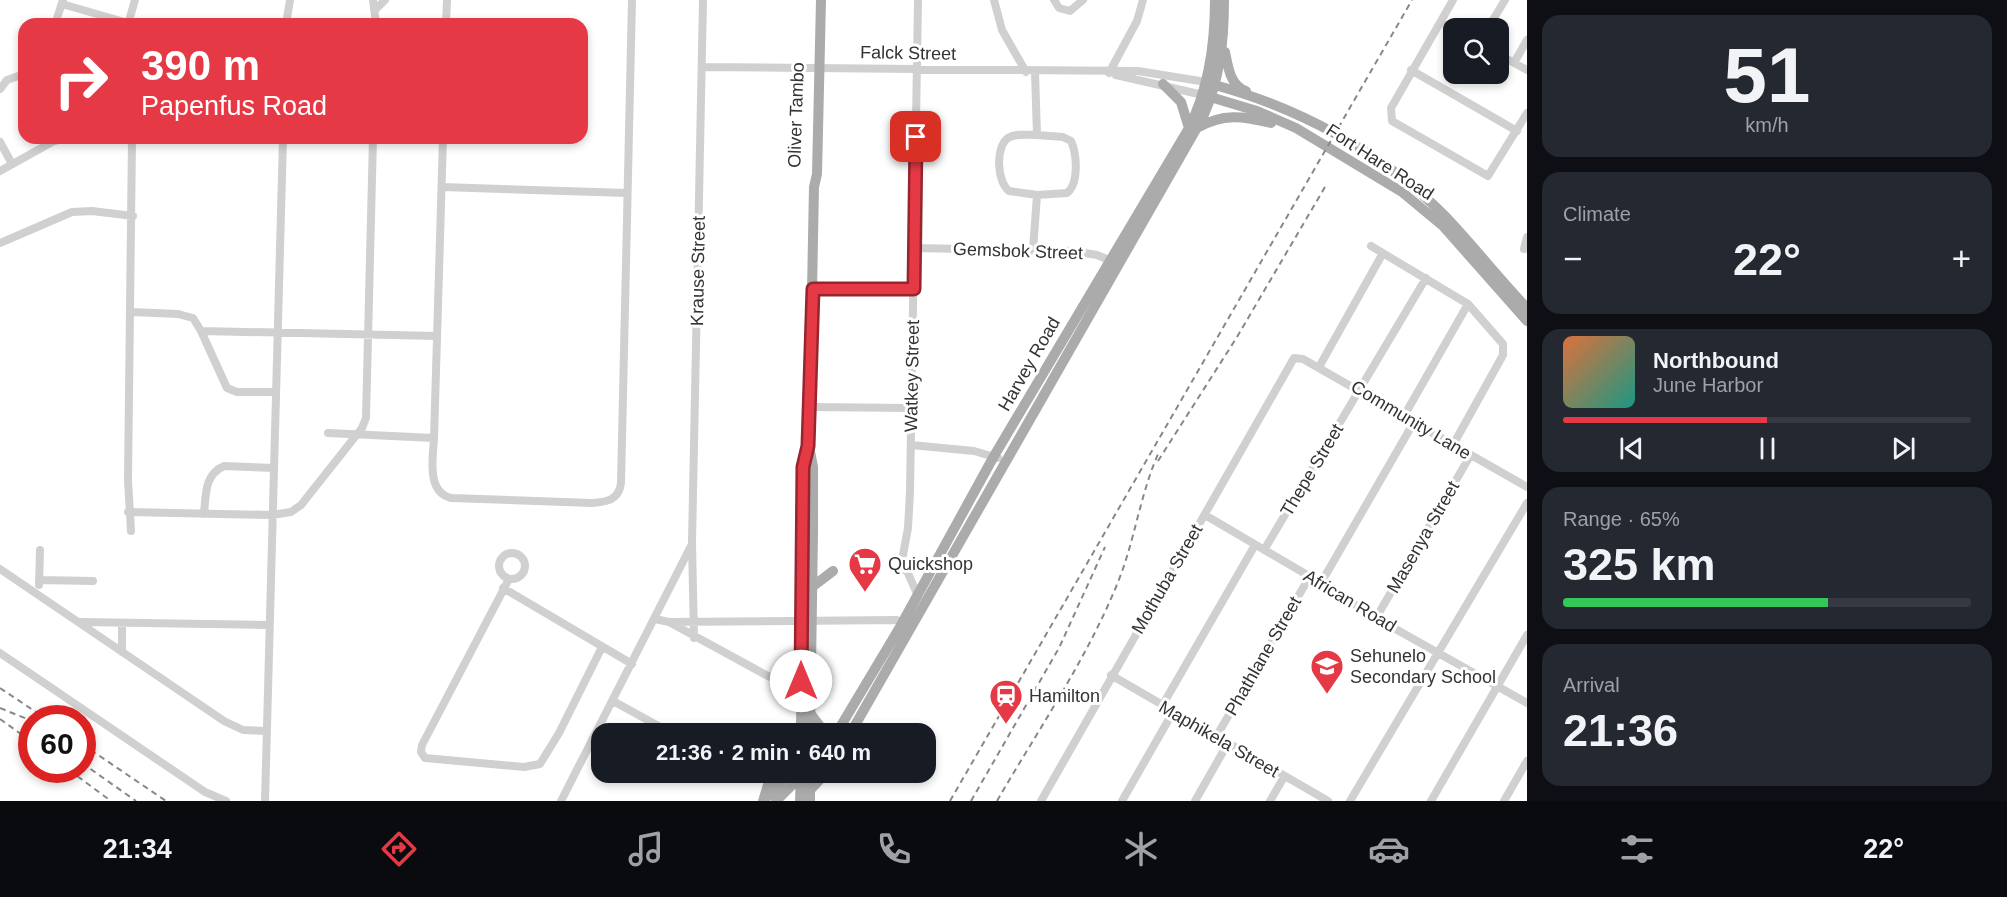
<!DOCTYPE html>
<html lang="en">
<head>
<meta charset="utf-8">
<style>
	:root { --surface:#171b24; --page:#242831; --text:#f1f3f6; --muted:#9ea1a6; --line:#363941; --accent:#e63946 }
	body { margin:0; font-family:Helvetica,sans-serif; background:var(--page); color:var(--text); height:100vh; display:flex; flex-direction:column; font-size:22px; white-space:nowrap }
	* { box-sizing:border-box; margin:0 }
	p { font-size:20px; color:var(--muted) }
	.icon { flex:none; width:33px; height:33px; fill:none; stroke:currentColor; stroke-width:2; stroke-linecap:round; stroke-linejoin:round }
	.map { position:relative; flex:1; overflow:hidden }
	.drawer { display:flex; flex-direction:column; gap:15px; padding:15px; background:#0d0f14; width:480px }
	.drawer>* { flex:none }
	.guide { position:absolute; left:18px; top:18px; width:570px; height:126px; border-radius:18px; box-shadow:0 3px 9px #0003; background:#e63946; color:#fff; overflow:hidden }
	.controls { position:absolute; left:1443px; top:18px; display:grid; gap:12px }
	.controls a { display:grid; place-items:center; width:66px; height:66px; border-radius:12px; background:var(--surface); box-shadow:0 3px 9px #0003; font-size:30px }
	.speed { position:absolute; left:18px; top:705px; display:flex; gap:12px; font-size:30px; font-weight:700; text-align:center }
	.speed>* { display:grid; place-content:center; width:78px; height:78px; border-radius:50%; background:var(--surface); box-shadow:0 3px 9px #0003; line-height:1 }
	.speed .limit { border:9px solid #d22; background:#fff; color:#111 }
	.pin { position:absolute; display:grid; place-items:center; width:51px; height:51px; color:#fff; margin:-26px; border-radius:12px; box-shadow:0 3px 9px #0006 }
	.me { position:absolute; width:66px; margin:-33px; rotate:0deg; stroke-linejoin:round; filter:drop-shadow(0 0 4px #0008) }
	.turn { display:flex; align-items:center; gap:21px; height:126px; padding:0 24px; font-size:27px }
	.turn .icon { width:78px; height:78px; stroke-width:2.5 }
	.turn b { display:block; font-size:42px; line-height:51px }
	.big { font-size:45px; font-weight:600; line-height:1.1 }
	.drawer .tile { flex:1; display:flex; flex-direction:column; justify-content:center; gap:9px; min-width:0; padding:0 21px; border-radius:18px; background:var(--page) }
	.drawer .dial { align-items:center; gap:0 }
	.dial b { font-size:78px; line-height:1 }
	.song { display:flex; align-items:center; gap:18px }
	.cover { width:72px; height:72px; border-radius:9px; background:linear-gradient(135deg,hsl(20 70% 55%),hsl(170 70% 35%)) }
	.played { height:6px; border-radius:3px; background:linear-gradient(90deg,var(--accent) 50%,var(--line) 50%) }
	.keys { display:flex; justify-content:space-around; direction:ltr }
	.heat { display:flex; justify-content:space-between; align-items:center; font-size:33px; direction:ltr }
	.charge { height:9px; border-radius:4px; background:linear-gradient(90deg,#34c759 65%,var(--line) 0) }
	.trip { position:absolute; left:591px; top:723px; width:345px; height:60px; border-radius:18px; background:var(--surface); box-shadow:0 3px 9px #0003; font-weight:600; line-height:60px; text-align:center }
	.tab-bar { display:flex; height:96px; justify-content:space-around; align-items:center; background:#090b0e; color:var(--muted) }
	.tab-bar .icon { width:42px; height:42px }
	.tab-bar .on { color:var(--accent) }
	.tab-bar b { font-size:27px; color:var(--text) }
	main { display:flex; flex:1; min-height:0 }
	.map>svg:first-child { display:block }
</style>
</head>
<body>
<main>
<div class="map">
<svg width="1527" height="801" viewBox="0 0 1527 801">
	<rect width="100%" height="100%" fill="#fff"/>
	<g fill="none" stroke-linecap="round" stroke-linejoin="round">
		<path stroke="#d0d0d0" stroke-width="8" d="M373,0L376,24
			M918,0L910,492L908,528L900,571L937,561
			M994,0L1002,30L1026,72
			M1054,0L1059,8L1070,11L1083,0
			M1453,0L1391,108L1392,121L1488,176L1527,113
			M62,4L128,23
			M376,9L385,0
			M1441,22L1454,29
			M55,24L63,0
			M128,24L135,0
			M286,24L290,0
			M446,24L447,0
			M1488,28L1505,0
			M1498,54L1527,70
			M1514,63L1527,40
			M702,67L1138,71L1206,82
			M1411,70L1517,131
			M1109,73L1137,21L1143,0
			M1116,75L1203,95
			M0,89L7,80L24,74
			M76,138L132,140
			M443,138L434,438C433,457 426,492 451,498L592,503C607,502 619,500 621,483L632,0
			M0,142L12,164
			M0,171L54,141L67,138
			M442,187L627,193
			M1037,195L1067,193C1079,184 1077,154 1071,141L1063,137L1037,135
			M0,243L72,212L92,211L133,216
			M1371,246L1468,304L1503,344V355L1453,445
			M915,248L1072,251L1097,255L1114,262
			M1524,249L1527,237
			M1033,250L1037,195L1009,191C997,182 995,147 1008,138C1016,133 1028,135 1037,135L1035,72
			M813,289H914
			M132,312L178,314L193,318L201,331L227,388L237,392H276
			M201,331L437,336
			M1319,367L1383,253
			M810,407L911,408
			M1404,416L1468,304
			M328,433L434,438
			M911,445L974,451L998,458
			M128,512L272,515L291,512L301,505L362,428L366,418L373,138
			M204,514C206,495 204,475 224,466L274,468
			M1205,515L1321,583L1376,618L1527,703
			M131,531L128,480L132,138
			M1264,550L1426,278
			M499 566a13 13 0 1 1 26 0a13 13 0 1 1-26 0Z
			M0,569L224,721L243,730L266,731
			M907,571L918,596
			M509,579L422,745L421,752L425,758L524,767L540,764L559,733L602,647
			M39,580L93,581
			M1321,583L1414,422
			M39,585L40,550
			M503,588L632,664
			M1376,618L1470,456
			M655,619L669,622L897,620L906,626
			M81,622L269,625
			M669,622L788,687
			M694,638L692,543L703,0
			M122,652V623
			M0,653L205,792L226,801
			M1111,675L1328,801
			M613,701L673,734
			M1162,706L1255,545
			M1216,737L1310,576
			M265,801L283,138
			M561,801L691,546
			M1041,801L1294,358L1303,359L1527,487
			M1122,801L1173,712
			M1195,801L1228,743
			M1270,801L1284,777
			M1350,801L1527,503
			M1431,801L1527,635
			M1504,801L1527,761"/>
		<path stroke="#ababab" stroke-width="10" d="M1225,52C1228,66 1230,86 1246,91
			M1163,84L1181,102L1189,128
			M1211,84C1298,107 1380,151 1444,215C1473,245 1498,278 1527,308
			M1207,96L1257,111L1296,128L1402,192L1443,226L1527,321
			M1197,128C1223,113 1243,116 1271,123
			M809,446L813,467V532L810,734
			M812,587L833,571
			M810,713L822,729L837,732
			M801,734L803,467L809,446L814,187L817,174L821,0
			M836,734L900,627L994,456L1189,128C1209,88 1215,45 1215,0
			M850,734L1203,117C1220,78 1224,42 1224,0
			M810,790L827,772
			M764,798L772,772
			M763,801L790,772
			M776,801L793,784L813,772
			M800,801L801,774
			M810,801V772"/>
		<path stroke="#888" stroke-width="2" stroke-dasharray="6 4.5" stroke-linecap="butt" d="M1158,461L1237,337L1325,187
			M0,688L45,718
			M0,708L32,721
			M0,719L32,742
			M82,744L166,801
			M82,763L136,801
			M69,770L111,801
			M950,801L1412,0
			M971,801L1059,648L1105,547
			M997,801C1038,730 1087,659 1118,582C1135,540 1140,494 1159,452"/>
	</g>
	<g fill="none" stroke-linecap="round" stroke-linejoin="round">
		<g stroke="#96252e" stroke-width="15">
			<path id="route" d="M801,681L803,467L808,446L813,289H914L916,137"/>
		</g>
		<use href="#route" stroke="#e63946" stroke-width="10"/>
	</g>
	<defs>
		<g id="supermarket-pin" transform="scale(1.725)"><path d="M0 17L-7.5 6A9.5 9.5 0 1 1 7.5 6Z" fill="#e63946" stroke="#fff"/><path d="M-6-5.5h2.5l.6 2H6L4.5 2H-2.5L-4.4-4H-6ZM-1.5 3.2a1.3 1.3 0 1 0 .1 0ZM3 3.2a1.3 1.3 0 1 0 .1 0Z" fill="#fff"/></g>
		<g id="school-pin" transform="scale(1.725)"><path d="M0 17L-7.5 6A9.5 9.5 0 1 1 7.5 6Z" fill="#e63946" stroke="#fff"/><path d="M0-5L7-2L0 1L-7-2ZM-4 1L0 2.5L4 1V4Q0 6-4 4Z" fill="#fff"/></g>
		<g id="station-pin" transform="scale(1.725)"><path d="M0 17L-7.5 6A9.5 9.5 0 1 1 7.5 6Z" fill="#e63946" stroke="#fff"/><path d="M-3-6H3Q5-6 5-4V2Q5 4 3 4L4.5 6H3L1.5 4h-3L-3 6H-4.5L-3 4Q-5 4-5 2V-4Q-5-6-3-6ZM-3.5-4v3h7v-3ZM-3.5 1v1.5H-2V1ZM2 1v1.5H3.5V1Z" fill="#fff"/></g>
	</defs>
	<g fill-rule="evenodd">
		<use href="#supermarket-pin" x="865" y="564"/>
		<use href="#school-pin" x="1327" y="666"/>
		<use href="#station-pin" x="1006" y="696"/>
	</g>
	<g text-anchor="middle" stroke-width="6" stroke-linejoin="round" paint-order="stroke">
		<g font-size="18" fill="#333" stroke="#fff">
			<text transform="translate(908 53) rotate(1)" y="6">Falck Street</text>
			<text transform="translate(796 115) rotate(-88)" y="6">Oliver Tambo</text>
			<text transform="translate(1380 162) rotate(33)" y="6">Fort Hare Road</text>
			<text transform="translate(1018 251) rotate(2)" y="6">Gemsbok Street</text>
			<text transform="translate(698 271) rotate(-89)" y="6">Krause Street</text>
			<text transform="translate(1029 364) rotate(-60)" y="6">Harvey Road</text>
			<text transform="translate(912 376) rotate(-89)" y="6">Watkey Street</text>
			<text transform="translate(1411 420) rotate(31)" y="6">Community Lane</text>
			<text transform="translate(1312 470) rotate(-59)" y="6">Thepe Street</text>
			<text transform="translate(1423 537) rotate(-60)" y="6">Masenya Street</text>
			<text transform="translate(1167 579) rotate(-60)" y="6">Mothuba Street</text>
			<text transform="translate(1350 601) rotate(31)" y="6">African Road</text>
			<text transform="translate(1263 656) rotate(-60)" y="6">Phathlane Street</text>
			<text transform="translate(1219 739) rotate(30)" y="6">Maphikela Street</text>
		</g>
		<g font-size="18" fill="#333" stroke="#fff" text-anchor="start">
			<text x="888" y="570">Quickshop</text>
			<text x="1350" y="662">Sehunelo<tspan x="1350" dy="21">Secondary School</tspan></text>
			<text x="1029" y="702">Hamilton</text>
		</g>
	</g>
</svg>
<div class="controls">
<a><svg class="icon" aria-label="search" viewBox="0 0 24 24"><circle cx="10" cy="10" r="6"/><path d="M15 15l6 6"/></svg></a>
</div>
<div class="speed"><div class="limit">60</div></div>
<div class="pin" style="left:916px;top:137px;background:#d93025"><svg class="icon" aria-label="arrive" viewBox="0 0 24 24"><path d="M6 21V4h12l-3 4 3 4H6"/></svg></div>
<svg class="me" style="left:801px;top:681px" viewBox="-20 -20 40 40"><circle r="19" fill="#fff"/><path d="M0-13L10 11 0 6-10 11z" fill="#e63946"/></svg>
<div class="trip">21:36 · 2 min · 640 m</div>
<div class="guide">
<div class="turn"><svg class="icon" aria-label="right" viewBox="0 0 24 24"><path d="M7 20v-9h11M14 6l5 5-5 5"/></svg><div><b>390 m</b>Papenfus Road</div></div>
</div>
</div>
<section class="drawer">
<div class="tile dial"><b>51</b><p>km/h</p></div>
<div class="tile"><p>Climate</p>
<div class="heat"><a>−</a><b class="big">22°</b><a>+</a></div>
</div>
<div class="tile">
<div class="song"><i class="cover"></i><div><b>Northbound</b><p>June Harbor</p></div></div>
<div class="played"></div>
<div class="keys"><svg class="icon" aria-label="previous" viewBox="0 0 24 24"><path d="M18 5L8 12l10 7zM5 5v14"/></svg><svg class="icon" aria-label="pause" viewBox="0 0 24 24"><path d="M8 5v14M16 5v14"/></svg><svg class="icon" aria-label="next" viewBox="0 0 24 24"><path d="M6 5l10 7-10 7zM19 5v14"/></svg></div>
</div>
<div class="tile"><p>Range · 65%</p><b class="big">325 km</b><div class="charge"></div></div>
<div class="tile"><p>Arrival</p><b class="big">21:36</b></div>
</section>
</main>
<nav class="tab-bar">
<b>21:34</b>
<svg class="icon on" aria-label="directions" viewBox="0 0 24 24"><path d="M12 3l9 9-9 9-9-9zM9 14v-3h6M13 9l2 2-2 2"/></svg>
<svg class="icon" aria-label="music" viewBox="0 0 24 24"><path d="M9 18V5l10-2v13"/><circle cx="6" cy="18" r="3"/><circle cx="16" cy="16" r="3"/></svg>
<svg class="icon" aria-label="phone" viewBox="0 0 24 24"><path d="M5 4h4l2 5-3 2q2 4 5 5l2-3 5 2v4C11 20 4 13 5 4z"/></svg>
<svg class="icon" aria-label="climate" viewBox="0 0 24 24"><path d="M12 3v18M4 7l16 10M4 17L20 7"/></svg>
<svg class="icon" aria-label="car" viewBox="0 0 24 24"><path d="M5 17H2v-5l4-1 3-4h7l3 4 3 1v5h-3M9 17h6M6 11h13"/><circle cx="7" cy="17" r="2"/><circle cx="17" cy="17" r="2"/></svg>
<svg class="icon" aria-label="filters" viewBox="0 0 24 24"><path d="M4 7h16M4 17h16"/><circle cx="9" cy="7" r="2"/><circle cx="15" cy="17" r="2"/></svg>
<b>22°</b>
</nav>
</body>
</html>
